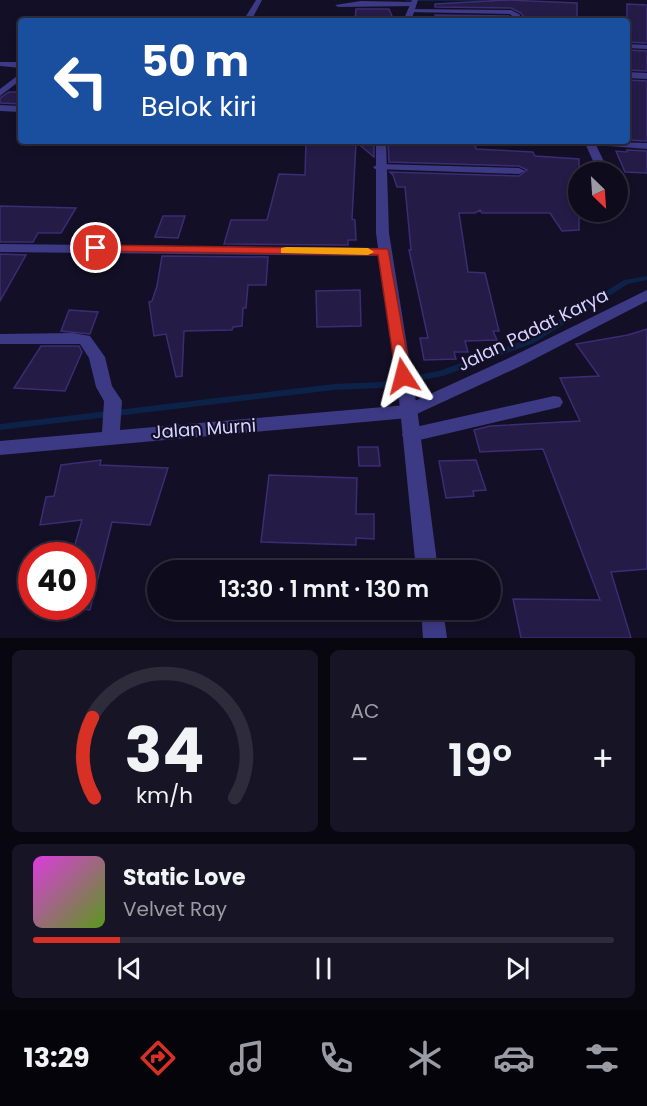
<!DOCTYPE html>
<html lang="id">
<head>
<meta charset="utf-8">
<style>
	:root { --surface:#0e0b1c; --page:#171425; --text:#f1f3f6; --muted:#9b9ba3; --line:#2e2b3b; --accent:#d93025 }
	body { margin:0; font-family:Poppins,sans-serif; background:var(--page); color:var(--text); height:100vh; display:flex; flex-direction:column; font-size:22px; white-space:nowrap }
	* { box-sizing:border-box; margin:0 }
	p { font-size:20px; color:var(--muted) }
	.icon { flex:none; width:33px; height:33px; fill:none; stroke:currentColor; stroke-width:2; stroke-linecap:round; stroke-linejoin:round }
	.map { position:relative; height:638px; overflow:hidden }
	.details { display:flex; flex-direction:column; gap:12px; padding:12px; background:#08060f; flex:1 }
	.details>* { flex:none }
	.top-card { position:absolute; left:18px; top:18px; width:612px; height:126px; border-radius:6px; box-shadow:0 3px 9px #0003,0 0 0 2px var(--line); background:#1a4fa0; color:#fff; overflow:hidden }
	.needle { width:39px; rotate:155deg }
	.controls { position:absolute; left:568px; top:162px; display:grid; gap:12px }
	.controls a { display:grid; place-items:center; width:60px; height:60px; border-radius:50%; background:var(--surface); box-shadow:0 3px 9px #0003,0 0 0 2px var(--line); font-size:30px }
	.speed { position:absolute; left:18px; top:542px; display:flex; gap:12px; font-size:30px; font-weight:700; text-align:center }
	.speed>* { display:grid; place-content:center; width:78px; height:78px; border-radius:50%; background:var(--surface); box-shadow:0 3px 9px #0003,0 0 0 2px var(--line); line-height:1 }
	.speed .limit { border:9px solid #d22; background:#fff; color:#111 }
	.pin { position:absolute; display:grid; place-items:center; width:51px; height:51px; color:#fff; margin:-26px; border:3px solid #fff; border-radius:50%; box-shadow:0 2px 6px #0007 }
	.me { position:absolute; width:66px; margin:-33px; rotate:351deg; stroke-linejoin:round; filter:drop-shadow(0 0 4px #0008) }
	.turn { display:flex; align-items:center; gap:21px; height:126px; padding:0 24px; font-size:27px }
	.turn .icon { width:78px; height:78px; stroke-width:2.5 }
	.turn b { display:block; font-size:42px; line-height:51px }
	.big { font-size:45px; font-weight:600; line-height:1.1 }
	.details .widget { flex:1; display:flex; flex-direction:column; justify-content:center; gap:9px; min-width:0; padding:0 21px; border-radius:9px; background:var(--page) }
	.details .dial { align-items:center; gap:0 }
	.dial svg { height:156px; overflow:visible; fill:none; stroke:var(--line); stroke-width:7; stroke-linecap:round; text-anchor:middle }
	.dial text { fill:var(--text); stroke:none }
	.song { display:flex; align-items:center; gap:18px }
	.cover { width:72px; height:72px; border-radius:9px; background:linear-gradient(135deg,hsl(300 70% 55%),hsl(90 70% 35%)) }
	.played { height:6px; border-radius:3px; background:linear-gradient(90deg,var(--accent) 15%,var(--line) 15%) }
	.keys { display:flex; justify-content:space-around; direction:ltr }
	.heat { display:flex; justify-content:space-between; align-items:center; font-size:33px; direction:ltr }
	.details .tiles { flex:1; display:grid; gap:12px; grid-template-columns:1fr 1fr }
	.widget:last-child { grid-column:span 2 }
	.trip { position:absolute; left:147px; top:560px; width:354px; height:60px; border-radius:30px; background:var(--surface); box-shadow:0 3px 9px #0003,0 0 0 2px var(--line); font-weight:600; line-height:60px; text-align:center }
	.tabs { display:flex; height:96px; justify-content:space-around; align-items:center; background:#06040b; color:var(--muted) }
	.tabs .icon { width:42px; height:42px }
	.tabs .on { color:var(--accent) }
	.tabs b { font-size:27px; color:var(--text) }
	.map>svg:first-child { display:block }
</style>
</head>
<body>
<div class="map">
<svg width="647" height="638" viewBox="0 0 647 638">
	<rect width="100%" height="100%" fill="#130f26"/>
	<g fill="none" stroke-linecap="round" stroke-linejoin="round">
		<path fill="#0c2248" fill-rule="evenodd" d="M405,0H484L482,1H407Z
			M647,276V280L628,284L534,343L443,376L381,388L334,390L0,430V424L334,384L381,382L439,371L528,339L624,280Z"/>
	</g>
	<path fill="#241b47" stroke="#3b2d73" stroke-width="1.5" d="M506,0L577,3V21H527L521,13L511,8L435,7V4Z
		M627,4L647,5V43L627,42Z
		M356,9H389L394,21H355Z
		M435,15L509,16L514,21L435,20Z
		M627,50L647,51V71L627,70Z
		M627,80L647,81V141L627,140Z
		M9,92H21V104L0,103V98Z
		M306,141H374V157L356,142L352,219L355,220L356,240H348V245L224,244L231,220H267L279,174L305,175Z
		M388,141H474L476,149L533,152L535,156L579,159V230L562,231L550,213H482L480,210L475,213H459L468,272L485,273L499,331H493L497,340L465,341L468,352H454L456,359L424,360L420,338H428L409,250H411L405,187H397L393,175L390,172L519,176L527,170L519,166L389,162Z
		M627,150L647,151V173L625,172L616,151L627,152Z
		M0,206L76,208L61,233H38L33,242H0Z
		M163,216H185L178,238L155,237Z
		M0,254L26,255L0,301Z
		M162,256L268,257L266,285H248L246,308H243L242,326L233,327L232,330L184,331L182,376L176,377L166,334L154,336L149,302L152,301L157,286Z
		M360,290L361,326L317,327L316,291Z
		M69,310L98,312L90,334L61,331Z
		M647,329V569L611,572L631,638H521L513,599L600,600L543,449L480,452L474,430L490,426L580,421L560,378L599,376L576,344L628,335Z
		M41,346H79L82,352L65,391L14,388Z
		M358,447H378L380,466H359Z
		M101,460L100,465L168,468L150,525L112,522L90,610L82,609V555H72L82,520L40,525L46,497L54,496L61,465Z
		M476,460L486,490L473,491L474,496L446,498L439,461Z
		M269,475L357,478L356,514H374V539L356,538V545L261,542Z"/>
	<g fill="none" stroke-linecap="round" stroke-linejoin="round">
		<path fill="#3d3a85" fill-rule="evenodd" d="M256,0H262L251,21H243Z
			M361,1L413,2L416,4L413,6L338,7L335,5Z
			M410,9L511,10L519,14L525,21H517L510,14L408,12Z
			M627,44L647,45V49L627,48Z
			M0,62H21V68L0,66Z
			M627,72L647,73V79L627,78Z
			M21,73V80L0,96V89Z
			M0,105L21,106V112L0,111Z
			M584,141L647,143V149L596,145L609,172H598Z
			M379,164L519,168L525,171L519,174L375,169L373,167Z
			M0,244L384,248L391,252L384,256L0,252Z
			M647,290V301L521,366L408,418L0,455V441L102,432L104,401L96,387L89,358L80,344H0V334L73,333L90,336L105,357L112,386L122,401L120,430L406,405L509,358Z
			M554,396L560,397L563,402L560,407L411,442L405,440L402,435L405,430L411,428Z"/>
		<path fill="#3d3a85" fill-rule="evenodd" d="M412,0H418L411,21H403Z
			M376,141H386L389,233L417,408L438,570H416L400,408L376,233Z
			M421,609H443L447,638H423Z"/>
	</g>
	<path fill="#d93025" stroke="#8d1f18" stroke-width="1.5" d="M96,245L388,249L411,376L409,380H398L396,376L378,255L92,251V246Z"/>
	<path fill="#f59e0b" d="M286,247L368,248L374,252L368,255L281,253V248Z"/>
	<g text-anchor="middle" stroke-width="4.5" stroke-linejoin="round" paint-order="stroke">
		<g font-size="18" fill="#d9d4ff" stroke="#130f26">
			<text transform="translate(533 330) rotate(-26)" y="6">Jalan Padat Karya</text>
			<text transform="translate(204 429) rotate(-4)" y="6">Jalan Murni</text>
		</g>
	</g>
</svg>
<div class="controls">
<a><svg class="needle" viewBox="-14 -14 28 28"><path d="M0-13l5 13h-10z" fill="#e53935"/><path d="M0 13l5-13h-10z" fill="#9b9ba3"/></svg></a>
</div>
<div class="speed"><div class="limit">40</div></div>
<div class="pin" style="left:96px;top:248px;background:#d93025"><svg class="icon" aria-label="arrive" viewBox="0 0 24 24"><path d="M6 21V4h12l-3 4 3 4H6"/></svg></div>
<svg class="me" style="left:403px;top:376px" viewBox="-20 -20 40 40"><path d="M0-17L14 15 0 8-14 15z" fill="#d93025" stroke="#fff" stroke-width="4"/></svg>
<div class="trip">13:30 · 1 mnt · 130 m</div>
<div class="top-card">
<div class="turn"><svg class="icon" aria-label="left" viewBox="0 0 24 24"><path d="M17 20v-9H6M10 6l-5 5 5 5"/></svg><div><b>50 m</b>Belok kiri</div></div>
</div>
</div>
<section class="details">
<div class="tiles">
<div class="widget dial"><svg viewBox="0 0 100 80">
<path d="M14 69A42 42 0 1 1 86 69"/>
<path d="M14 69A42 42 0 0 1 13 28" stroke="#d93025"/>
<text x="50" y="56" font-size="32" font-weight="700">34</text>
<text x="50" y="72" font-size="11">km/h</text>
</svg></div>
<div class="widget"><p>AC</p>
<div class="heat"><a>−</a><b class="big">19°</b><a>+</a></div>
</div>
<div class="widget">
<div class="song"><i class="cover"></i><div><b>Static Love</b><p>Velvet Ray</p></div></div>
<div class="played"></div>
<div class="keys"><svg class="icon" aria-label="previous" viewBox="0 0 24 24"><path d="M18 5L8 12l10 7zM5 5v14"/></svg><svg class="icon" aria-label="pause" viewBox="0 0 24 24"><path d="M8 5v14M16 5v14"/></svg><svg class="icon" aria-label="next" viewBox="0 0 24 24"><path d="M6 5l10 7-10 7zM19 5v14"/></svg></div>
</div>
</div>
</section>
<nav class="tabs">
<b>13:29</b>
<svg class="icon on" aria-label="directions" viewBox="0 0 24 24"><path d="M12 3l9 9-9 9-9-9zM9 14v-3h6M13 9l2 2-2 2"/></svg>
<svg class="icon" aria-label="music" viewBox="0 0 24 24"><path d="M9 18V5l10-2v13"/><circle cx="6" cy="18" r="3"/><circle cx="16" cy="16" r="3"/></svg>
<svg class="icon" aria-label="phone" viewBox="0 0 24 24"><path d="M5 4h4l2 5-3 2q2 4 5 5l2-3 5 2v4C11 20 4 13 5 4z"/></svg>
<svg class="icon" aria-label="climate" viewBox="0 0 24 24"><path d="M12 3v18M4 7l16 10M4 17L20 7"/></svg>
<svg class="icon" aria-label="car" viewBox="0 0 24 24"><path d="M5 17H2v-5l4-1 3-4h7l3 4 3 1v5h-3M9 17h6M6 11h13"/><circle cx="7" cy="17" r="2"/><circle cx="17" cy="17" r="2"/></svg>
<svg class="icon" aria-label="filters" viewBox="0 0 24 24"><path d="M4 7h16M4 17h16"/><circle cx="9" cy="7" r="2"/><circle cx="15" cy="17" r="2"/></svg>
</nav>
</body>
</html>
